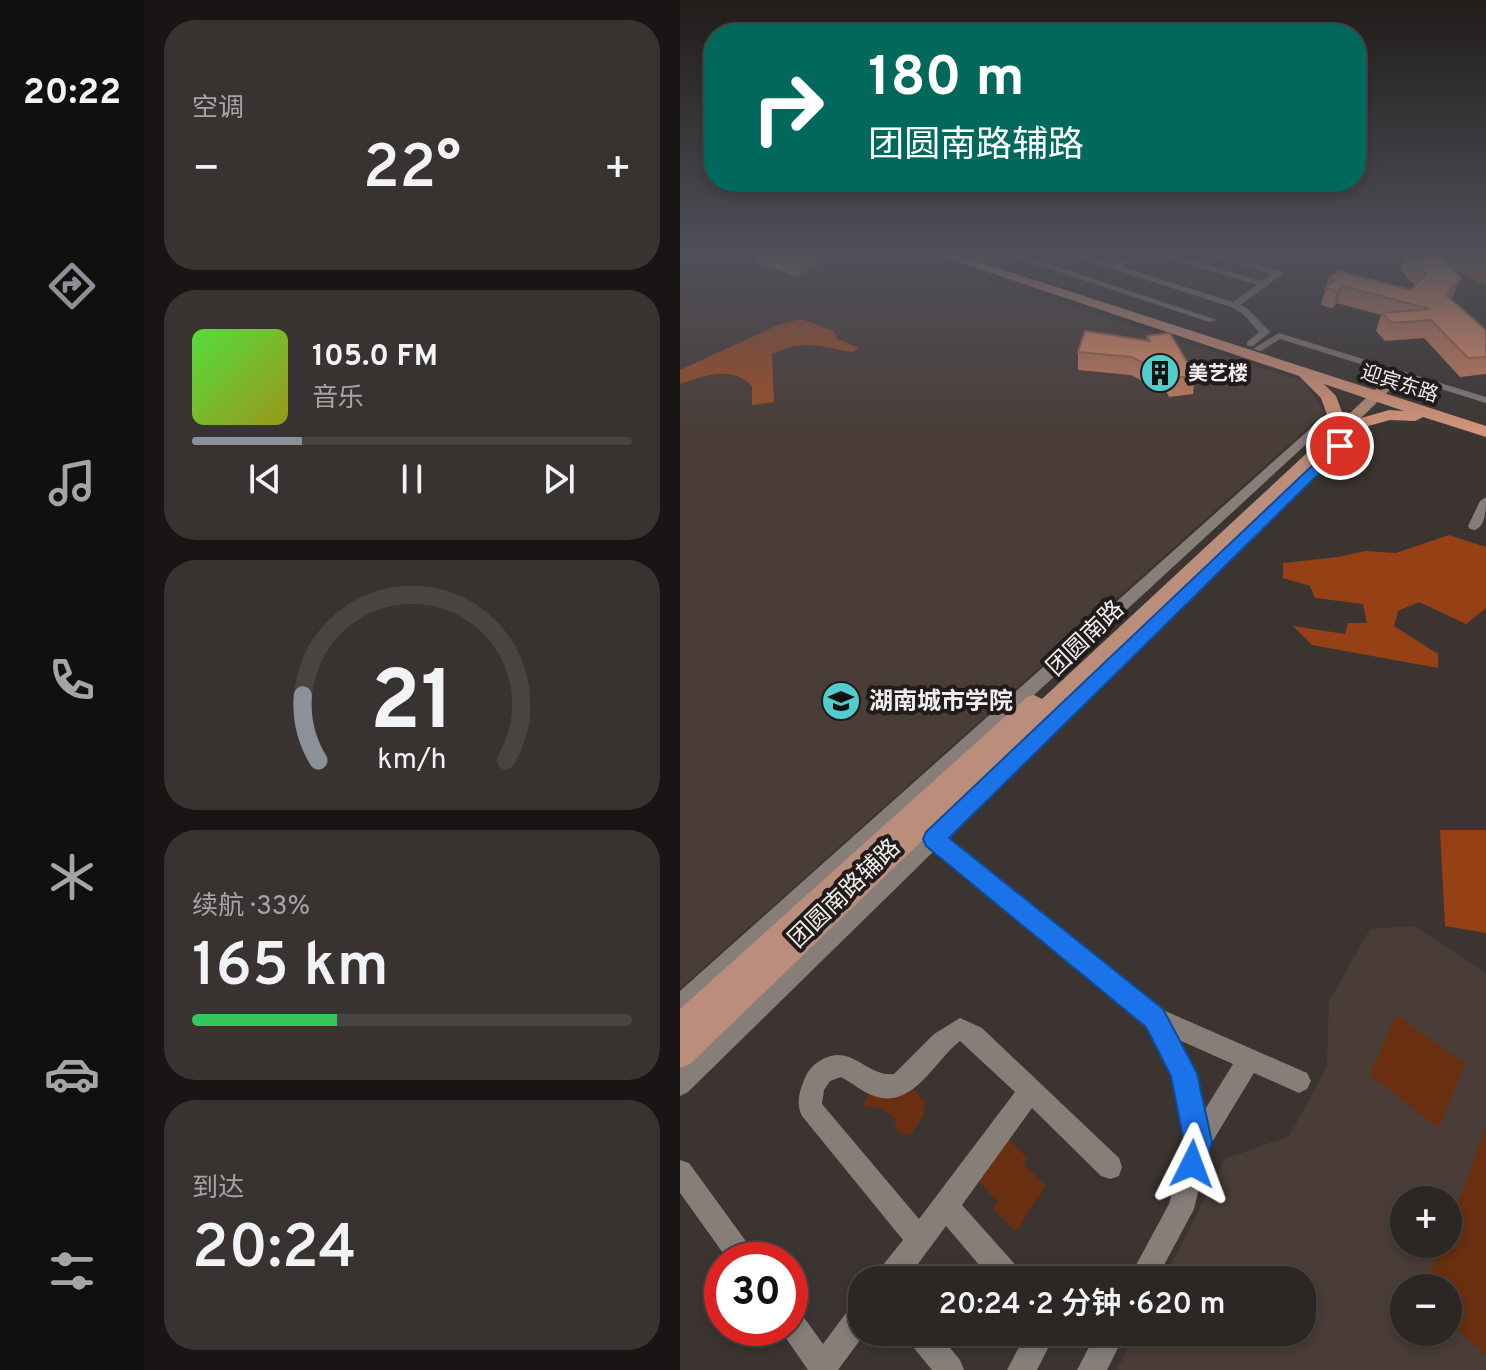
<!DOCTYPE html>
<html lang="zh">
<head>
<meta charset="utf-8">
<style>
	:root { --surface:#2c2724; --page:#383331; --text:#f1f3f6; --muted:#a6a5a6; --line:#484441; --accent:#8c9099 }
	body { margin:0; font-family:Overpass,"Noto Sans SC",sans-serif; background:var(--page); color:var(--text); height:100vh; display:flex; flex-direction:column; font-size:30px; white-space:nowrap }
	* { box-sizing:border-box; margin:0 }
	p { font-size:26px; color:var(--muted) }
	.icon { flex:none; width:44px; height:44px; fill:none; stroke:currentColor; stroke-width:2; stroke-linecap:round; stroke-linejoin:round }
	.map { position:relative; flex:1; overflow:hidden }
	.details { display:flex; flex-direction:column; gap:20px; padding:20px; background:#181514; width:536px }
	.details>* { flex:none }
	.guide { position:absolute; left:24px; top:24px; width:662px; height:168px; border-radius:32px; box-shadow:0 4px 12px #0003,0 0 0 2px var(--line); background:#00695c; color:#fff; overflow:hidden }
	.buttons { position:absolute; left:710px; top:1186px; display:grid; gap:16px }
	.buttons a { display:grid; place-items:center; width:72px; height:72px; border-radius:50%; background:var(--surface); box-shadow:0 4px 12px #0003,0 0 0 2px var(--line); font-size:40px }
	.speed { position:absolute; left:24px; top:1242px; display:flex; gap:16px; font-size:40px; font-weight:700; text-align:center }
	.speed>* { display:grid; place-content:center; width:104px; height:104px; border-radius:50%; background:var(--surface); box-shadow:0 4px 12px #0003,0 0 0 2px var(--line); line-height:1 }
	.speed .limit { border:12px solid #d22; background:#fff; color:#111 }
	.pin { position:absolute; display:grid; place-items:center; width:68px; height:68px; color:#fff; margin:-34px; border:4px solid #fff; border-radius:50%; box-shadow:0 2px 8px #0007 }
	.me { position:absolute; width:88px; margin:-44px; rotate:3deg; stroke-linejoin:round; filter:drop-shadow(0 0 6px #0008) }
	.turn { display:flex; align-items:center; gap:28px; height:168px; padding:0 32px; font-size:36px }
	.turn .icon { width:104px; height:104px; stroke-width:2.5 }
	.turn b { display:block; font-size:56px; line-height:68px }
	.big { font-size:60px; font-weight:600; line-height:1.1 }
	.details .widget { flex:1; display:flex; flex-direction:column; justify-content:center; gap:12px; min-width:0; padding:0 28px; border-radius:32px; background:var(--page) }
	.details .dial { align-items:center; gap:0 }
	.dial svg { height:208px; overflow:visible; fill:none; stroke:var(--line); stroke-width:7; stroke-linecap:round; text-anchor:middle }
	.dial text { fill:var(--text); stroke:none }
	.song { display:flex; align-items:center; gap:24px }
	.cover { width:96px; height:96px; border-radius:12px; background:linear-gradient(135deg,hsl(110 70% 55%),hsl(60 70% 35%)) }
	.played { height:8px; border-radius:4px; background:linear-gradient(90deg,var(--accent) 25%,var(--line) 25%) }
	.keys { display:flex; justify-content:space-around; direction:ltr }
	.heat { display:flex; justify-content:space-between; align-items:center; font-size:44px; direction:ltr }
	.charge { height:12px; border-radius:6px; background:linear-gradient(90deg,#34c759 33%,var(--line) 0) }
	.trip { position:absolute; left:168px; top:1266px; width:468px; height:80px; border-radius:32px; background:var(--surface); box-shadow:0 4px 12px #0003,0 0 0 2px var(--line); font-weight:600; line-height:80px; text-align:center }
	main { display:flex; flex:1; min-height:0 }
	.menu { display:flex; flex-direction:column; width:144px; justify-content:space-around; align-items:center; background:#12100e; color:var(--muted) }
	.menu .icon { width:56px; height:56px }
	.menu .selected { color:var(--accent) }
	.menu b { font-size:36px; color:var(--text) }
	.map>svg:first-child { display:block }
</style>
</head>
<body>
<main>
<nav class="menu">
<b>20:22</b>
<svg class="icon selected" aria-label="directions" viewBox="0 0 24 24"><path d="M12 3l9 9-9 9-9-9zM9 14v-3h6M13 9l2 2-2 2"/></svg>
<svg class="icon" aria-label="music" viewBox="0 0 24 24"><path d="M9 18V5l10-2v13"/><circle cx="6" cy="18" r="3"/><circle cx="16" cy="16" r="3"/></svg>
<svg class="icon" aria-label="phone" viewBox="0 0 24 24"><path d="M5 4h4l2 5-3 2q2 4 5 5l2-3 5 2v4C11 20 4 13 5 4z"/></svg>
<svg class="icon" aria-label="climate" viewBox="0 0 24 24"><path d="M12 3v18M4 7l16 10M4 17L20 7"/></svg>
<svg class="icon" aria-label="car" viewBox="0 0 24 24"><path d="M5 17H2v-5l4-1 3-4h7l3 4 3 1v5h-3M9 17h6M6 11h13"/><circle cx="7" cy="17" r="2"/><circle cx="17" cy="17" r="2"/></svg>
<svg class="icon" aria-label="filters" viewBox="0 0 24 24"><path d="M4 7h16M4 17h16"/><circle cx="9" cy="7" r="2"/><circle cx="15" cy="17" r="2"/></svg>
</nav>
<section class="details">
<div class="widget"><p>空调</p>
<div class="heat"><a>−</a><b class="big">22°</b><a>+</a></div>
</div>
<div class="widget">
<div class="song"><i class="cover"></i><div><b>105.0 FM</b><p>音乐</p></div></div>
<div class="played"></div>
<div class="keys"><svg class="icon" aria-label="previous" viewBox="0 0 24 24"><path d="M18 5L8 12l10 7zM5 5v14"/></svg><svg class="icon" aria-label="pause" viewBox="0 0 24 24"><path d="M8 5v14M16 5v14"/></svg><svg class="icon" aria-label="next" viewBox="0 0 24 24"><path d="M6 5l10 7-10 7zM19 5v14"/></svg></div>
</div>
<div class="widget dial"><svg viewBox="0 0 100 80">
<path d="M14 69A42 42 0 1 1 86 69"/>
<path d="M14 69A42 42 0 0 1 8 44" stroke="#8c9099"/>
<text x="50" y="56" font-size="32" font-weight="700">21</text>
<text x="50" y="72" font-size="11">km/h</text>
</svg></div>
<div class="widget"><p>续航 · 33%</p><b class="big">165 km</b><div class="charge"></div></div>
<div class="widget"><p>到达</p><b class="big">20:24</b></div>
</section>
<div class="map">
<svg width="806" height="1370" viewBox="0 0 806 1370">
	<rect width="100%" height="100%" fill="#3b3430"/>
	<path fill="#4a3c36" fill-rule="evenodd" d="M0,253H227L623,381L645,412L0,989Z
		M735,926L806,973V1370H437L456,1332H622V1280H483L545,1159L609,1136L647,1067L649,1001L690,929ZM724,1200H768V1244H724ZM724,1288H768V1332H724Z"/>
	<path fill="#6a2e10" d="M716,1015L785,1064L759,1128L690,1075Z
		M229,1084L245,1102L244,1115L231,1134H221L214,1127L216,1120L204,1109L183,1106L191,1090Z
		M806,1128V1355L768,1322V1288H745L762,1244H768V1228Z
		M325,1136L347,1158L344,1164L366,1186L336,1232L313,1209L318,1202L295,1178Z"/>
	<path fill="#964015" d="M769,535L806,547V608L786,624L739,602L718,611L714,626L758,654V668L632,645L613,626L665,634L668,623H687L683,604L635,598L630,586L603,578V563L658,557L685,551L716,553Z
		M760,830H806V933L765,926Z"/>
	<path fill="#a54e25" d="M742,253L795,258L806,254V286Z
		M121,319L154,331L157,339L179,348L172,352C140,347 124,338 92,354L94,402L72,405V386C50,364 25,376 0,384V370L98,325Z"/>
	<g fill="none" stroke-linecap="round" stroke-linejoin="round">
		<path fill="#877e7a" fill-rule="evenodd" d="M301,253H312L300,261H294V257Z
			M322,253H336L537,320L529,322Z
			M383,253H397L434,265L454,253H465L442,267L553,302L577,285L472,253H486L582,281L592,274L522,253H537L602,271V275L560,305L568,309L590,332L573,346H567V342L579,332L562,313L551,307Z
			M599,333L806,397V403L600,339L581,351L573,349Z
			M640,420L655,419L661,422L647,425L8,1014L0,1017V991Z
			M656,430L666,432L664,448L267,838L483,1010L627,1073L631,1081L627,1089L619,1093L574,1073L529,1147L514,1209L476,1280H448L489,1204L506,1142L493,1076L467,1026L254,851L8,1092L0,1096V1068L240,839L237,832L239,826L246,823L253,827L654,445ZM499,1040L553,1064L524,1111L516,1073Z
			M806,497C806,509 806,526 795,530L790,529L788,526L800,501Z
			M280,1018L302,1028L439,1158L442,1167L439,1176L430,1179L421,1176L352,1108L282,1205L340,1270L343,1280H312L266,1226L226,1280H196L199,1270L223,1240L122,1116C116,1104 119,1093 124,1080C128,1070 134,1063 145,1058C172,1045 188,1077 214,1074L254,1034ZM280,1041L335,1092L239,1219L142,1104L144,1090L150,1081L161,1077C173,1083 182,1092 194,1096C233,1110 255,1060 280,1041Z
			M0,1160L9,1163L73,1251L77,1260H48L0,1193Z
			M182,1301V1332H186L158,1370H128L99,1328H110V1308L120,1312L143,1344L172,1305Z
			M225,1332H257L280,1360L284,1370H252L229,1342Z
			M347,1332H376L357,1370H327Z
			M417,1332H446L427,1370H397Z"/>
		<path fill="#bb8e7b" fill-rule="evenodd" d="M699,386L711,389L10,1064L0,1068V1009L347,697L354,695L362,699Z"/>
		<path fill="#dd997c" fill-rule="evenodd" d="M251,253H271L806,426V437L743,417L735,421L710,420L663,433L657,432V425L649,420L641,398L619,376ZM644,384L724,411L709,410L664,423L665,420L656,396Z"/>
	</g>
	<path fill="#d3825f" d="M73,253H134L138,266L116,276L76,263Z
		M726,253L781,278L774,295L770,299L806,330V374L780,377L744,338L705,341L696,331L701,315L657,303L652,308L641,305L648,279L731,290L735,286L721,270Z
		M467,336L515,376L513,394L489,397L486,391H481L451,375L398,370V352L467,340Z"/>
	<path fill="#ac6a4d" d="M124,253H134L138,266L116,276L111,259Z
		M781,278L774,295L759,313L766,295Z
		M662,286L657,303L652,308L657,291Z
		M488,372L486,391H481L482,373Z"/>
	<path fill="#f5976e" stroke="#ac6a4d" stroke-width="2" d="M93,253H124L111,259Z
		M727,253H757L781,278L766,295L806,330V357L788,358L751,320L712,323L702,313L750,309L662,286L657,291L645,288L654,280L648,279L657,271L731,290L746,274Z
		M405,331L470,341L467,336L490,333L515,376L491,378L488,372L482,373L452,357L398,352Z"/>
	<linearGradient id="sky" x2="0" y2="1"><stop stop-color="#201d1a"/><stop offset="0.57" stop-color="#4f5059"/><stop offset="1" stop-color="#4f5059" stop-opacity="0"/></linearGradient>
	<rect width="806" height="445" fill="url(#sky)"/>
	<path fill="#1a73e8" stroke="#114b97" stroke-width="2" d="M656,443L667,446L269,838L483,1009L517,1073L532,1142L522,1174L512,1178L502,1174L498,1164L504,1142L491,1076L466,1027L246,846L243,839L246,832Z"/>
	<defs>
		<g id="building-disc" transform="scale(2)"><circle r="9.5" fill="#53cdcb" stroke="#201c1b"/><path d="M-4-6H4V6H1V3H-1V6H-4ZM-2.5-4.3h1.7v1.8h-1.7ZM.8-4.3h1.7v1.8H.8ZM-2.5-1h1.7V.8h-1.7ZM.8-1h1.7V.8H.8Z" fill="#111"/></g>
		<g id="university-disc" transform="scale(2)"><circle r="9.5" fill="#53cdcb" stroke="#201c1b"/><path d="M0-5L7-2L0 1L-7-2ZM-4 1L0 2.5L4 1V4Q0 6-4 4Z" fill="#111"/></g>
	</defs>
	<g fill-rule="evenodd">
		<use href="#building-disc" x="480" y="373"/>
		<use href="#university-disc" x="161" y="701"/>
	</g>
	<g text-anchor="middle" stroke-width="8" stroke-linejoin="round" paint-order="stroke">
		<g font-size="20" font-weight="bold" fill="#f3eeec" stroke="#201c1b" text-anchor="start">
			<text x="508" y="380">美艺楼</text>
		</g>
		<g font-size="20" fill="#f3eeec" stroke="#201c1b">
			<text transform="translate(720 383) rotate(18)" y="7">迎宾东路</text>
		</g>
		<g font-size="24" fill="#f3eeec" stroke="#201c1b">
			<text transform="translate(405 638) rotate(-44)" y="8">团圆南路</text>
			<text transform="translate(164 893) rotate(-44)" y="8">团圆南路辅路</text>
		</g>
		<g font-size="24" font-weight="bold" fill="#f3eeec" stroke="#201c1b" text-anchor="start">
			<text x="189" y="709">湖南城市学院</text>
		</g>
	</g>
</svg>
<div class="buttons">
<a>+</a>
<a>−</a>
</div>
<div class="speed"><div class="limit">30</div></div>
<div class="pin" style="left:660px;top:446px;background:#d93025"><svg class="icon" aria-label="arrive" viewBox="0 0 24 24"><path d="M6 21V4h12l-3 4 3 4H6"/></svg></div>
<svg class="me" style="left:512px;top:1164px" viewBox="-20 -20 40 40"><path d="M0-17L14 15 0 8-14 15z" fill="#1a73e8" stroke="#fff" stroke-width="4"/></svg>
<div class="trip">20:24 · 2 分钟 · 620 m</div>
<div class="guide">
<div class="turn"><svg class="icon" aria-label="right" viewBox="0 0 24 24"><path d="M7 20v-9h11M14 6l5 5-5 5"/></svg><div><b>180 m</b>团圆南路辅路</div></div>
</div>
</div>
</main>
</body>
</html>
